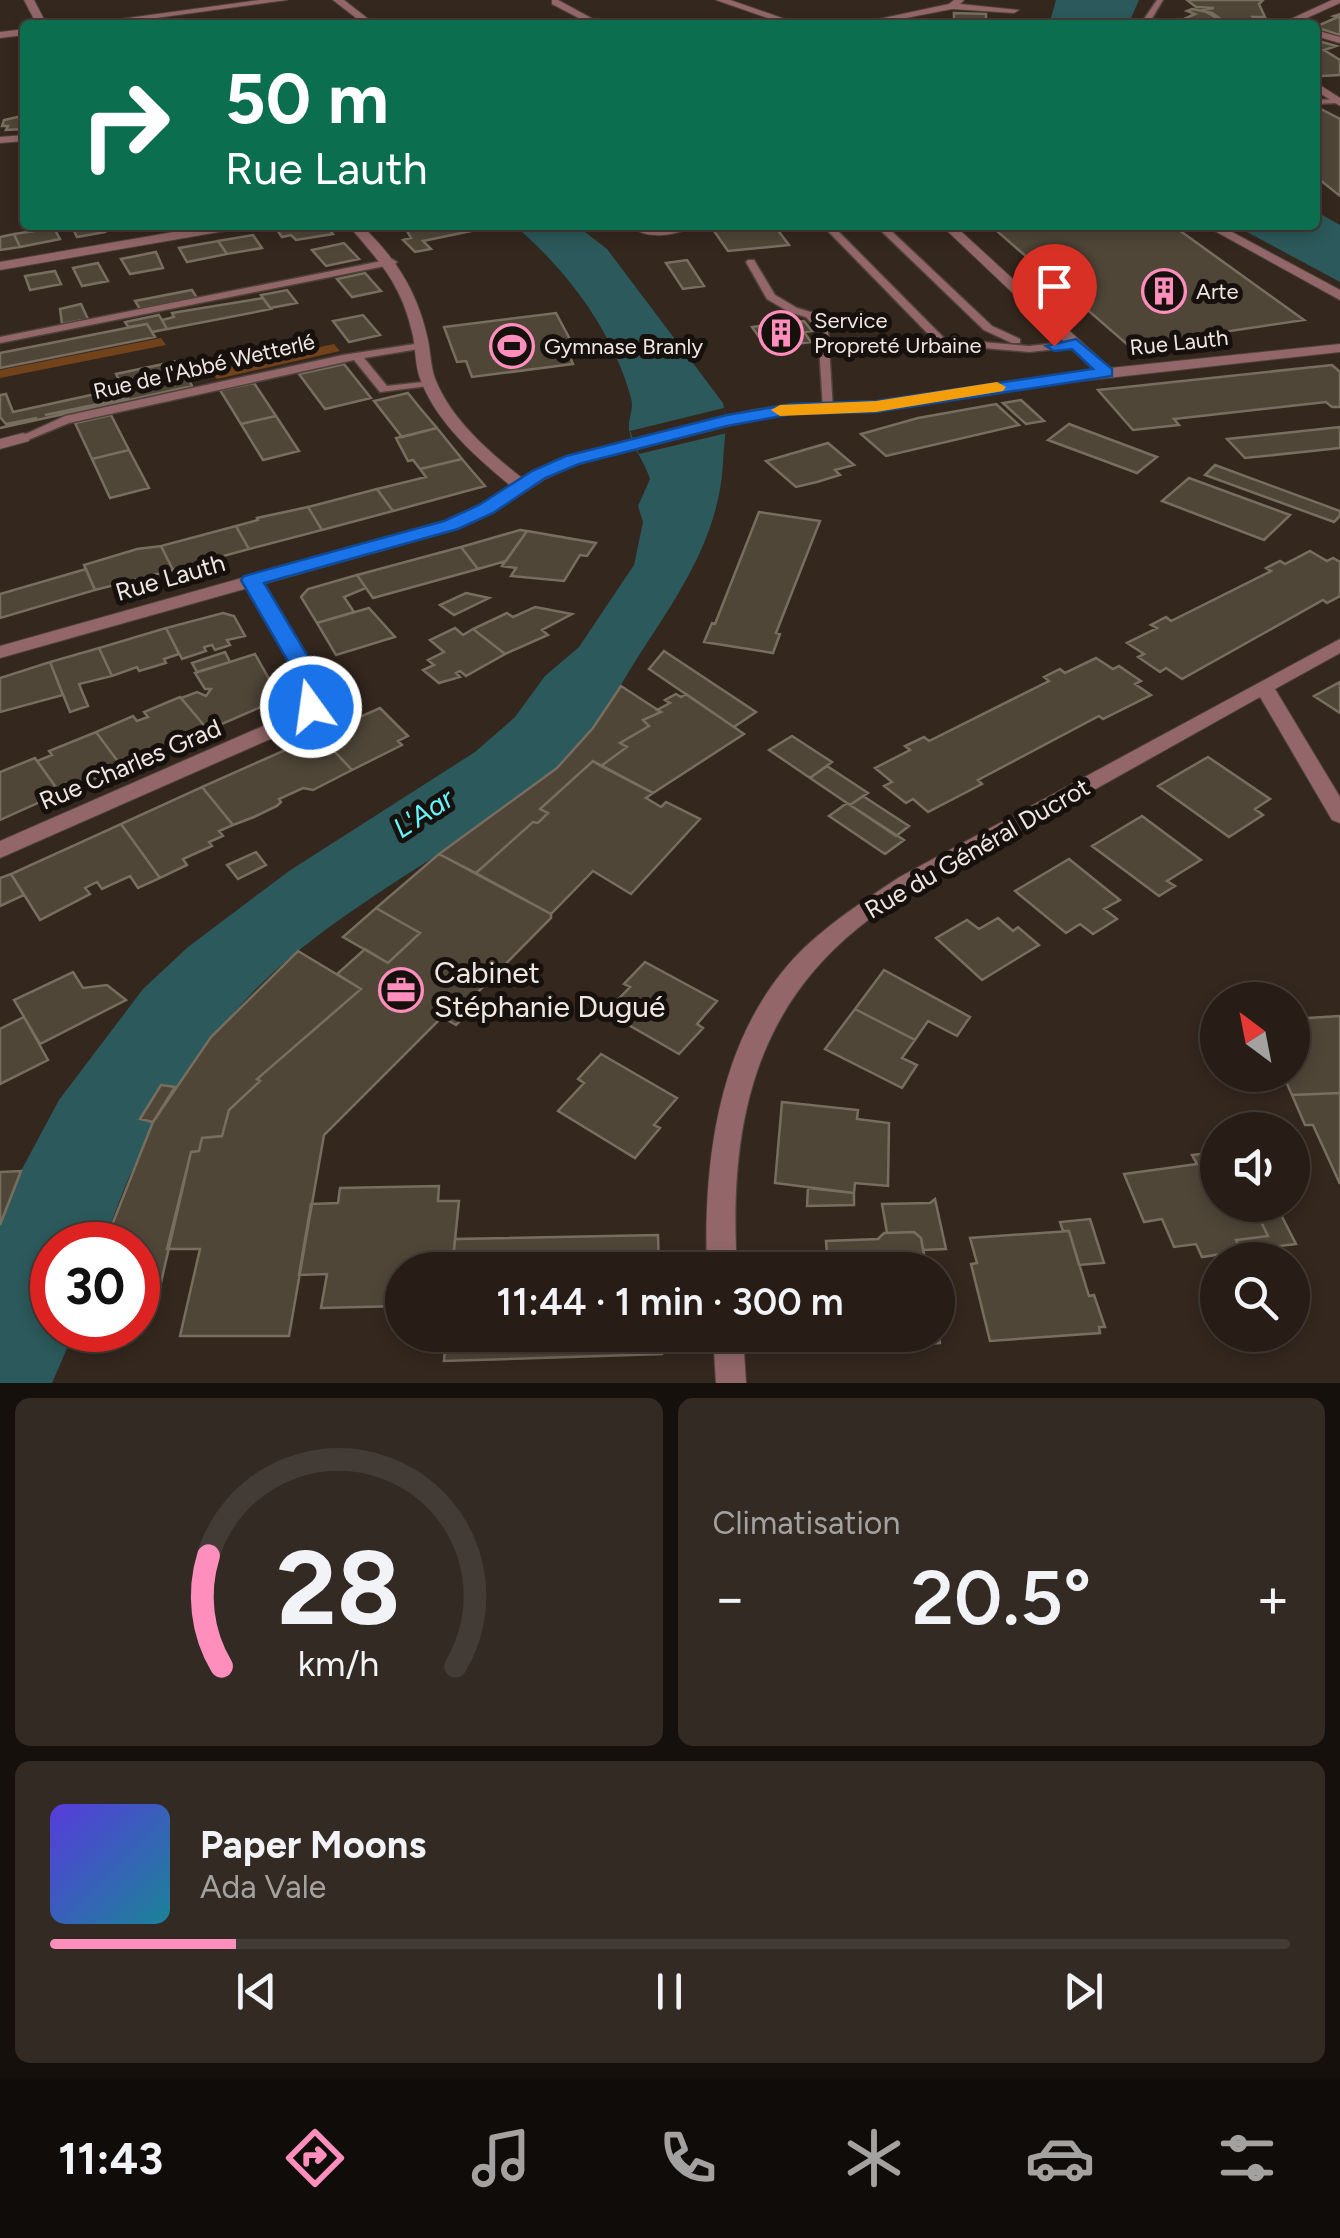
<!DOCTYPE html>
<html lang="fr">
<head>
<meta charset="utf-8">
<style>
	:root { --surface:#271d16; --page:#332a23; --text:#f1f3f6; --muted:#a4a2a1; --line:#433b35; --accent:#fe8ebb }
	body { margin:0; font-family:Figtree,sans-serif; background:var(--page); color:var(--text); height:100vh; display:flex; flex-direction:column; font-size:38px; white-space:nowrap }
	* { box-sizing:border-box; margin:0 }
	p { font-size:32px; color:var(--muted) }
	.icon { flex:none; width:55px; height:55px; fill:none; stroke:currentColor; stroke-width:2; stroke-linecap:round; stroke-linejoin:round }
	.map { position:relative; height:1383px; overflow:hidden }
	.drawer { display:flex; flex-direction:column; gap:15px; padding:15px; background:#15100c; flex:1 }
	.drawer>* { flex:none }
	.guide { position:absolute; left:20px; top:20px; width:1300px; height:210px; border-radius:10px; box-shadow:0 5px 15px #0003,0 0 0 2px var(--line); background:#0b6e4f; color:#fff; overflow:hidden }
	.needle { width:65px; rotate:328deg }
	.controls { position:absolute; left:1200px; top:982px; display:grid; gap:20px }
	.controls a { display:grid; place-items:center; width:110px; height:110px; border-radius:50%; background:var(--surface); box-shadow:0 5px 15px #0003,0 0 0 2px var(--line); font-size:50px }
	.speed { position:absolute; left:30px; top:1222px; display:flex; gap:20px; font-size:50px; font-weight:700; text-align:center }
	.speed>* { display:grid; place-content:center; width:130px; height:130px; border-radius:50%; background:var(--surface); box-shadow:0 5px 15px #0003,0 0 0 2px var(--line); line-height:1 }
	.speed .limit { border:15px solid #d22; background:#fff; color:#111 }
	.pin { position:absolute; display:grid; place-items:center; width:85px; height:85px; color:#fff; margin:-102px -42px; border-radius:50% 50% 50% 0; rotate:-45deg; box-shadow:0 0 10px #0007 }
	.pin .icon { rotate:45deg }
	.me { position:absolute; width:110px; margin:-55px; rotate:346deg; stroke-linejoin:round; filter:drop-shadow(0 0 8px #0008) }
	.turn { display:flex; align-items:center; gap:35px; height:210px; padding:0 40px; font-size:45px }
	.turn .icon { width:130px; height:130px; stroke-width:2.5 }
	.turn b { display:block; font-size:70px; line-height:85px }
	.big { font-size:75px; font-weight:600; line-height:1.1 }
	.drawer .widget { flex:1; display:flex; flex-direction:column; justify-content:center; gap:15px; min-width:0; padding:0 35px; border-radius:15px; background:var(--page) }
	.drawer .dial { align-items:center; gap:0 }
	.dial svg { height:260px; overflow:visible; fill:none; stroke:var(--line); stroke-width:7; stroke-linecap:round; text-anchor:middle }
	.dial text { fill:var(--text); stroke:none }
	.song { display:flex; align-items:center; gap:30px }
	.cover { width:120px; height:120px; border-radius:15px; background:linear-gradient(135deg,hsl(250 70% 55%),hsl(190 70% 35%)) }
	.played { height:10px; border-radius:5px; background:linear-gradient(90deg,var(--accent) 15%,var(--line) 15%) }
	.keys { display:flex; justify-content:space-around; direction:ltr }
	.heat { display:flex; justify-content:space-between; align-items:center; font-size:55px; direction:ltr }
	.drawer .tiles { flex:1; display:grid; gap:15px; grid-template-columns:1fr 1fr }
	.widget:last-child { grid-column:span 2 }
	.trip { position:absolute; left:385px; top:1252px; width:570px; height:100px; border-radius:50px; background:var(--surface); box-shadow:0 5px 15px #0003,0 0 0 2px var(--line); font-weight:600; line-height:100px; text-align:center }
	.dock { display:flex; height:160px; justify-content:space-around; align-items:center; background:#100c09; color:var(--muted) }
	.dock .icon { width:70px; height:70px }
	.dock .on { color:var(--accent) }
	.dock b { font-size:45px; color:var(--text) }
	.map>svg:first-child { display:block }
</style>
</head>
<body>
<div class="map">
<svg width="1340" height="1383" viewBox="0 0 1340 1383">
	<rect width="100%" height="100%" fill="#34271e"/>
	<path fill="#72421a" d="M161,338L166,345L0,378V370Z
		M334,344L340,351L217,379L211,371Z"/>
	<path fill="#2c595b" d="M1056,0H1139L1128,25H1054L1051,18Z
		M1315,211L1340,225V282L1234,225H1315Z
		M514,225H576L607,249L723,403C728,425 724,441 723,463C719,539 676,598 636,660C613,698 589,739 555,769C462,851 345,900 257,988C185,1062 135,1146 104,1245H52V1330H75L52,1383H0V1225L21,1171L59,1100L143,989L188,947L289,871L475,752L515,717L545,676L579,647L634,565L643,522L638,506L650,479C645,462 631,446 629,429C628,418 634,410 631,398C613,331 567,270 514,225Z"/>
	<path fill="#34271e" d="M724,408L727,433L639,454L630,431Z"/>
	<path fill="#4f4638" stroke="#786e5f" stroke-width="2.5" d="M1263,0L1259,4L1265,17H1253L1260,23L1250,25L1222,21L1203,10L1214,8L1196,7L1187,0Z
		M1192,9L1212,13L1222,20L1218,21V25H1147L1182,20L1195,14L1187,11Z
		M954,13L986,14V21L954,19Z
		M1340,14V35L1315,27L1338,17L1334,16Z
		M1315,40L1336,46L1324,50L1340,60V75L1322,76L1315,71Z
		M1315,106L1340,119V196L1315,176Z
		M22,116H25V129L6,130L8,126H2L4,120Z
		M71,225H102L105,232L77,237Z
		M305,225H326L333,234L296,240L291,235L282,237L277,230Z
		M449,225H464L471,231L423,241L431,249L415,252L403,240L411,238L407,231Z
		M990,225H1172L1304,320L1129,346Z
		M763,226L766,230L777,229L789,245L728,251L714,231Z
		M54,228L60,239L20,247L14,234Z
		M14,234L20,247L0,250V237Z
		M253,235L262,248L227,254L218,241Z
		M218,241L227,254L187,262L179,248Z
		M344,243L359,259L326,266L312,250Z
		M156,252L163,268L130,274L121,259Z
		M687,260L704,286L683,289L666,263Z
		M98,263L108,281L82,286L73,268Z
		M55,271L61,284L30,290L25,276Z
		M365,273L381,291L352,297L337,279Z
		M192,290L197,298L140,309L135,301Z
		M287,290L297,303L270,308L261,295Z
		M263,298L271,309L152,332L167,329L162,320L174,317L172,313Z
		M81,304L88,319L62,324L60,309Z
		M556,313L574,347L566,348L573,364L472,377L466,361L457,362L444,327Z
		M159,315L167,329L152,332L147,324L128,327L125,322Z
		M363,315L380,335L349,342L333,321Z
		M804,321L812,331L804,332L811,342L767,348L752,327Z
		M147,324L155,337L0,368V353Z
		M178,361L192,386L129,400L116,374Z
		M344,364L371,398L325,409L299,374Z
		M1332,365L1340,372V407H1332L1326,402L1174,419L1179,425L1133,430L1098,390Z
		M254,383L276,416L241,424L220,390Z
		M123,388L128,398L45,415L128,400L0,428L37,418L6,424L0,417V395L6,394L13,412Z
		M408,393L420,408L437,428L402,437L374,401Z
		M1021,400L1044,421L1026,424L1003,403Z
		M996,404L1019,425L886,456L861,434L918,418Z
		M111,415L129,450L92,459L75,423Z
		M276,416L299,451L263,460L241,424Z
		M1069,424L1157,457L1137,473L1048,440Z
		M1340,427V448L1245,458L1227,439Z
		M437,428L462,459L420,469L413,460L408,461L396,438Z
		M828,443L854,465L835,470L840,475L817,482L796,487L766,461Z
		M129,450L149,488L110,498L92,459Z
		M462,459L485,486L393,511L377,489L426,477L420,469Z
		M1215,465L1340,511V516L1334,522L1205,475Z
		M1189,478L1290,515L1264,540L1162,501Z
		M377,489L393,511L322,530L308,507Z
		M308,507L322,530L249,549L236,526L258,520L257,518Z
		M759,512L820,521L776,633L780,634L773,653L704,642L712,623L715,624Z
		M236,526L249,549L173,570L161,546Z
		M520,530L527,531L506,561L478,569L461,547Z
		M527,531L596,543L587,556L580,555L564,581L511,576L516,568L502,566Z
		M161,546L173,570L95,590L84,565L137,549Z
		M461,547L478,569L373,598L357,575Z
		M1310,551L1327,561L1333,558L1340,562V596L1327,603L1323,600L1182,679L1166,668L1160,672L1138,657L1144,654L1127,643L1157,628L1151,625L1166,617L1171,621L1271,571L1266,568L1280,561L1285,564Z
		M86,569L95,590L0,618V594Z
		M357,575L366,588L344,597L354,612L317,623L301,597L308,589Z
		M466,593L489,598L454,615L440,605Z
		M535,607L572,614L542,630L548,635L505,654L473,629L507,613L513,617Z
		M369,608L395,637L336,655L317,623Z
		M223,613L234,616L245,636L227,640L230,645L215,650L212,645L204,647L206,651L182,659L166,628Z
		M166,628L179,654L164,659L166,663L139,671L137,667L112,676L99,648Z
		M455,628L463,635L473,629L505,654L466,676L460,671L456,673L460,677L439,683L423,670L434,665L428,660L444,652L430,640Z
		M99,648L112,676L79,684L88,706L70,712L50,662Z
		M664,651L756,712L734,727L649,669Z
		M225,652L230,662L197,672L192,663Z
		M255,654L277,693L270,703L208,730L181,698L197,692L206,696L211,689H205L195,673Z
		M1096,658L1113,669L1119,666L1141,681L1135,684L1151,695L1103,719L1099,716L978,780L982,784L928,812L913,799L906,803L884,786L892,782L875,768L910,750L905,746L924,737L929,741L1049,681L1044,677L1060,669L1065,673Z
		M50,662L63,695L0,712V678Z
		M1340,682V713L1314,696Z
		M621,686L661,712L643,720L649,726L620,743L627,747L601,766L593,761L540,809L548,813L538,823L533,822L476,873L439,854L557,768L593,728Z
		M676,694L681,697L686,694L744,734L653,793L601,766L627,747L620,743L649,726L643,720L661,712L657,710L670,703L665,700Z
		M180,697L208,730L122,767L96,732L133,716L137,721L148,717L144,712Z
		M380,708L408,736L398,741L402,745L352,770L319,735Z
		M96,732L122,767L60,793L37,761L52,755L49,751Z
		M319,735L352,770L313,790L303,788L279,799L281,802L277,806L254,817L233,825L202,787Z
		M792,736L832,762L810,778L769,750Z
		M1208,757L1270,799L1255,809L1263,815L1229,837L1158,786Z
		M35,758L60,793L0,820V772Z
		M593,761L653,793L646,798L661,807L666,802L700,819L631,894L593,871L551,914L476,873L533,822L538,823L548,813L540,809Z
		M827,766L868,793L850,805L810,778Z
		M202,787L233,825L219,831L223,836L209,842L212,846L183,859L187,865L160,878L121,824Z
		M863,796L909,826L896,836L850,805Z
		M847,803L850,805L904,840L885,854L829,816Z
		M1142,816L1201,860L1167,881L1175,886L1159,896L1092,846Z
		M121,824L160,878L138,888L130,876L102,889L97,882L85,888L90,894L40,920L11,874Z
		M256,852L266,865L238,879L227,865Z
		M439,854L551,914V918L468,1002L476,1006L456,1025L442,1017L324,1135L289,1336H180L200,1249H167L191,1152L199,1151L202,1138L222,1136L229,1110L260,1081L257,1079L361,989L337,974L365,949L388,963L420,933L376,908Z
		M1069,859L1120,900L1104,909L1117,919L1093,934L1080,924L1066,933L1015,891Z
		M11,874L24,895L0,906V878Z
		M376,908L420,933L388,963L343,937Z
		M998,918L1013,931L1018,927L1039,945L982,980L936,938L967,920L979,929Z
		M298,951L361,989L257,1079L260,1081L229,1110L222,1136L202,1138L199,1151L191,1152L160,1287L138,1288V1245H104L153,1122L211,1037Z
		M645,962L717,1001L697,1024L703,1028L679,1054L606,1012L630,987L624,984Z
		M884,970L970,1017L957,1036L928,1021L915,1040L855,1009Z
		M73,972L83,988L107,985L126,1000L40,1044L14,1000Z
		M855,1009L915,1040L902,1058L917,1065L902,1088L825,1049Z
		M1340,1016V1093L1292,1095L1283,1075H1292V1019Z
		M24,1017L48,1060L0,1084V1029Z
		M601,1054L677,1098L654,1125L660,1128L635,1158L558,1111L584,1083L578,1079Z
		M161,1085L175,1087L153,1122L140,1119Z
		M1340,1093V1184L1313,1125H1305L1292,1095Z
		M782,1102L858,1110L857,1119L889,1123L888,1186L855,1183L854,1193L775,1183Z
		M1218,1152V1205H1253L1268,1236L1236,1240L1241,1251L1202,1257L1196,1244L1174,1247L1162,1219L1144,1222L1124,1174L1197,1164L1192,1155Z
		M21,1171L0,1225V1172Z
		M439,1186L438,1201H459L452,1270H402V1306L321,1308L327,1274L299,1275L311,1204L338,1203L340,1188Z
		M808,1188L854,1193V1205L807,1206Z
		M935,1199L946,1249L923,1250L921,1238L914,1232L887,1233L882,1204L930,1203Z
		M1253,1205H1276L1296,1244L1241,1251L1236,1240L1268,1236Z
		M1090,1219L1104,1263L1079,1265L1069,1231H1063L1060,1222Z
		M1069,1231L1089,1296L1094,1295L1105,1327H1099L1100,1333L990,1341L971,1264L977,1263L970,1238Z
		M914,1232L921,1238L927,1270H811L810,1256L827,1254L826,1241L878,1239L884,1233Z
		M658,1235L659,1270H452L455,1239Z
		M938,1329L940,1343L820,1349L819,1335H938Z
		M446,1335H662V1354L444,1361Z"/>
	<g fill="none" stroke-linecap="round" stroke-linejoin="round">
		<g stroke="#4e4239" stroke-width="3">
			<path id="service" d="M1157,0H1163L1148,25H1140Z
				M1340,99V103H1337L1315,104V100Z
				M822,225H832L945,339L1029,346L1076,341L1081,344L1076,347L1029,352L938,344Z
				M875,225H885L992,326L1020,339V343H1012L984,330Z
				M392,259L397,262L395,264L0,343V337Z
				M748,260H754L775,295L797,308L814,313L828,330L833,410H825L823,408L818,330L806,317L789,312L767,299L746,262Z
				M421,343L425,344V348L364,358L387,386L432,381V385L428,386L380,392L354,360L69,423L23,442L17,438L65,416L343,355Z"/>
		</g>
		<g stroke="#4e4239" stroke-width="2">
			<path id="minor" d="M24,0H34L47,25H37Z
				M260,0H287L105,25H77Z
				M333,0H344L376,25H365Z
				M552,0H558L604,25H592L552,4Z
				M716,0H730L802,25H788Z
				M954,0H964L960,4L1019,10L1014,13L952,9L870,25H851L949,4Z
				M1332,0H1340V3L1291,25H1278Z
				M1027,21L1031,25H1017L1019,23Z
				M25,29V35L0,38V32Z
				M1315,30L1340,37V43L1315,36Z
				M1315,82L1340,98V106L1315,90Z
				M25,135V141L0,143V137Z
				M214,225H242L236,229L0,270V262Z
				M348,225H361C395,257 417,291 427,336C431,351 430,367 436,381C452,420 490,453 522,478L567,457L752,410L792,404L876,402L1094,370L941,225H954L1110,368L1340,344V352L1036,386L876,412L792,414L752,420L579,463L545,479L492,513L457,529L263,584L321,680V707L309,722L0,858V841L295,712L301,706V680L248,588L0,658V646L445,521L480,505L511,486C477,458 437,423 421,381C415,367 416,351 413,336C402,285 381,263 348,225Z
				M628,225L654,228L696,225C676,236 647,241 628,225Z
				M1204,225H1219L1340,290V300Z
				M23,433L29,435V441L0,449V439Z
				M1340,639V653L1275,689L1340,797V823L1332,820L1260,697C1176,744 1092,791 1008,838C957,866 903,892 858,928C749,1016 729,1137 737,1270H707C703,1157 719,1030 805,947C834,920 865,900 898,878Z
				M713,1335H743L746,1383H716Z"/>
		</g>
		<use href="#service" fill="#936769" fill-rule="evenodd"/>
		<use href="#minor" fill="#936769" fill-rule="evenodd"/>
	</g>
	<path fill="#1a73e8" stroke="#114b97" stroke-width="2.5" d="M1076,339L1112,369V376L876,412L792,414L727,426L579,464L545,478L493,513L458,529L264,583L322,680L319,712L311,714L299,707V680L241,580L244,576L444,521L479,505L532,471L566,456L727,415L792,404L876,401L1093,369L1072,349L1054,351L1046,346Z"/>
	<path fill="#f59e0b" d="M997,382L1006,387L1003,391L876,412L780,416L771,410L780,405L876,401Z"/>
	<defs>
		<g id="building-ring" transform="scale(2.25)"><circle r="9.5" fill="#17110d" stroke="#fe8ebb" stroke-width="1.5"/><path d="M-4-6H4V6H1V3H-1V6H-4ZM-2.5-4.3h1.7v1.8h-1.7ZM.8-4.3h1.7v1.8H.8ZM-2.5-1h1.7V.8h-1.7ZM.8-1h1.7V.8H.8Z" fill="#fe8ebb"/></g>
		<g id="stadium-ring" transform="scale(2.25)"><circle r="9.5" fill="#17110d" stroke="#fe8ebb" stroke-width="1.5"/><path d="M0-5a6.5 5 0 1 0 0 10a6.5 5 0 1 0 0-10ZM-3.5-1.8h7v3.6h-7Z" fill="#fe8ebb"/></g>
		<g id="office-ring" transform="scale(2.25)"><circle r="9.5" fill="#17110d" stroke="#fe8ebb" stroke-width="1.5"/><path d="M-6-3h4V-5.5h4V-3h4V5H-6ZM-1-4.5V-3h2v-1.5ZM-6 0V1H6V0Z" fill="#fe8ebb"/></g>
	</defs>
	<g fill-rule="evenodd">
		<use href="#building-ring" x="1164" y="291"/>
		<use href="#building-ring" x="781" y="333"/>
		<use href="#stadium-ring" x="512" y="346"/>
		<use href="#office-ring" x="401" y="990"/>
	</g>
	<g text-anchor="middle" stroke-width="10" stroke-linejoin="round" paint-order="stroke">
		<g font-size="22" fill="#f0e7e1" stroke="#17110d" text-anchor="start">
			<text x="1196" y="299">Arte</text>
			<text x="814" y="328">Service<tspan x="814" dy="25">Propreté Urbaine</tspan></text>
			<text x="544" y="354">Gymnase Branly</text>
		</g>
		<g font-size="22" fill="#f0e7e1" stroke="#17110d">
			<text transform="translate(1179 342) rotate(-6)" y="8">Rue Lauth</text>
			<text transform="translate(204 366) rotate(-13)" y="8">Rue de l'Abbé Wetterlé</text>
		</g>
		<g font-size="25" fill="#f0e7e1" stroke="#17110d">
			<text transform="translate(170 577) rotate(-16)" y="9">Rue Lauth</text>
			<text transform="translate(130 764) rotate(-23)" y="9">Rue Charles Grad</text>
			<text transform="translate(977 848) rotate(-30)" y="9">Rue du Général Ducrot</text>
		</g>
		<g font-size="28" font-style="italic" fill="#65f6fd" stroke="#17110d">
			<text transform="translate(423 813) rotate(-33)" y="10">L'Aar</text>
		</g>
		<g font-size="30" fill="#f0e7e1" stroke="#17110d" text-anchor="start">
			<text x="434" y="983">Cabinet<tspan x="434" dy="34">Stéphanie Dugué</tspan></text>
		</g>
	</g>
</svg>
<div class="controls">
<a><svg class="needle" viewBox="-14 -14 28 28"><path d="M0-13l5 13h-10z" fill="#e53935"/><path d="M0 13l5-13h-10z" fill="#a4a2a1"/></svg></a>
<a><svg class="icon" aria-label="sound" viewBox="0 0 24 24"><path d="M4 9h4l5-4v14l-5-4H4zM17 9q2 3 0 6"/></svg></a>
<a><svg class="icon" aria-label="search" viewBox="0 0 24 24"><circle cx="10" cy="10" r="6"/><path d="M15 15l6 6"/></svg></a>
</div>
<div class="speed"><div class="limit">30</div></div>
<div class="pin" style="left:1054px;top:346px;background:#d93025"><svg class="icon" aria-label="arrive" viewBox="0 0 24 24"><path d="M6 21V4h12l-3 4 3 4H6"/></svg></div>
<svg class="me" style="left:311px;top:707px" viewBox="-20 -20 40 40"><circle r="17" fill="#1a73e8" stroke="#fff" stroke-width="3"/><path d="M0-11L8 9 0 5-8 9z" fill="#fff"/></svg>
<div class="trip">11:44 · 1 min · 300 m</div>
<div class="guide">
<div class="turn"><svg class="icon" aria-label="right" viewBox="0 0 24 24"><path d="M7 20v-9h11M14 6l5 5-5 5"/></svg><div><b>50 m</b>Rue Lauth</div></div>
</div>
</div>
<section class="drawer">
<div class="tiles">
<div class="widget dial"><svg viewBox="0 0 100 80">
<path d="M14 69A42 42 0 1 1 86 69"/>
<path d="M14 69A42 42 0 0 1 10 35" stroke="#fe8ebb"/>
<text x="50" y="56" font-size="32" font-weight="700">28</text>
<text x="50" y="72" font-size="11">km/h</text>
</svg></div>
<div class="widget"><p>Climatisation</p>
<div class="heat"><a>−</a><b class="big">20.5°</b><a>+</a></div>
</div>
<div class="widget">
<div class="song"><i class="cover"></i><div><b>Paper Moons</b><p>Ada Vale</p></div></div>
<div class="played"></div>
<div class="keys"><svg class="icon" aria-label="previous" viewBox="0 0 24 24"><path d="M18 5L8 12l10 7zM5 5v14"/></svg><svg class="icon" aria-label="pause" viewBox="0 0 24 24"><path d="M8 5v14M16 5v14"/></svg><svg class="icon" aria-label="next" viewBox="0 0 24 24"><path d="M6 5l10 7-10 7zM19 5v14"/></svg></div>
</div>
</div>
</section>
<nav class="dock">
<b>11:43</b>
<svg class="icon on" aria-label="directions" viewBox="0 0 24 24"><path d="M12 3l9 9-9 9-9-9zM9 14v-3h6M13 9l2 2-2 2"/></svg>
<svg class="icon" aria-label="music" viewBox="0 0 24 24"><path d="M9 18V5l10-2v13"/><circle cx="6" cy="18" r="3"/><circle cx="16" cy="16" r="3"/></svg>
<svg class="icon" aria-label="phone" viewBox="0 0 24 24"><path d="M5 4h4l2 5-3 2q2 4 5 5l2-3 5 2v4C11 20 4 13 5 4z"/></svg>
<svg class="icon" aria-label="climate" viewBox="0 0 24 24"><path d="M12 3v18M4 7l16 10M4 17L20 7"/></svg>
<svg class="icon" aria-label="car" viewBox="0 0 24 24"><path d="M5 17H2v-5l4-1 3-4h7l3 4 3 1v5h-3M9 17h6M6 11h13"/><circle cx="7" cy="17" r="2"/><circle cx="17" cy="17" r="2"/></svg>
<svg class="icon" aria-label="filters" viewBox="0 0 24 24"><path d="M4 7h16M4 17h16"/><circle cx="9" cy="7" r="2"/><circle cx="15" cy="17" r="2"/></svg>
</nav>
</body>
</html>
